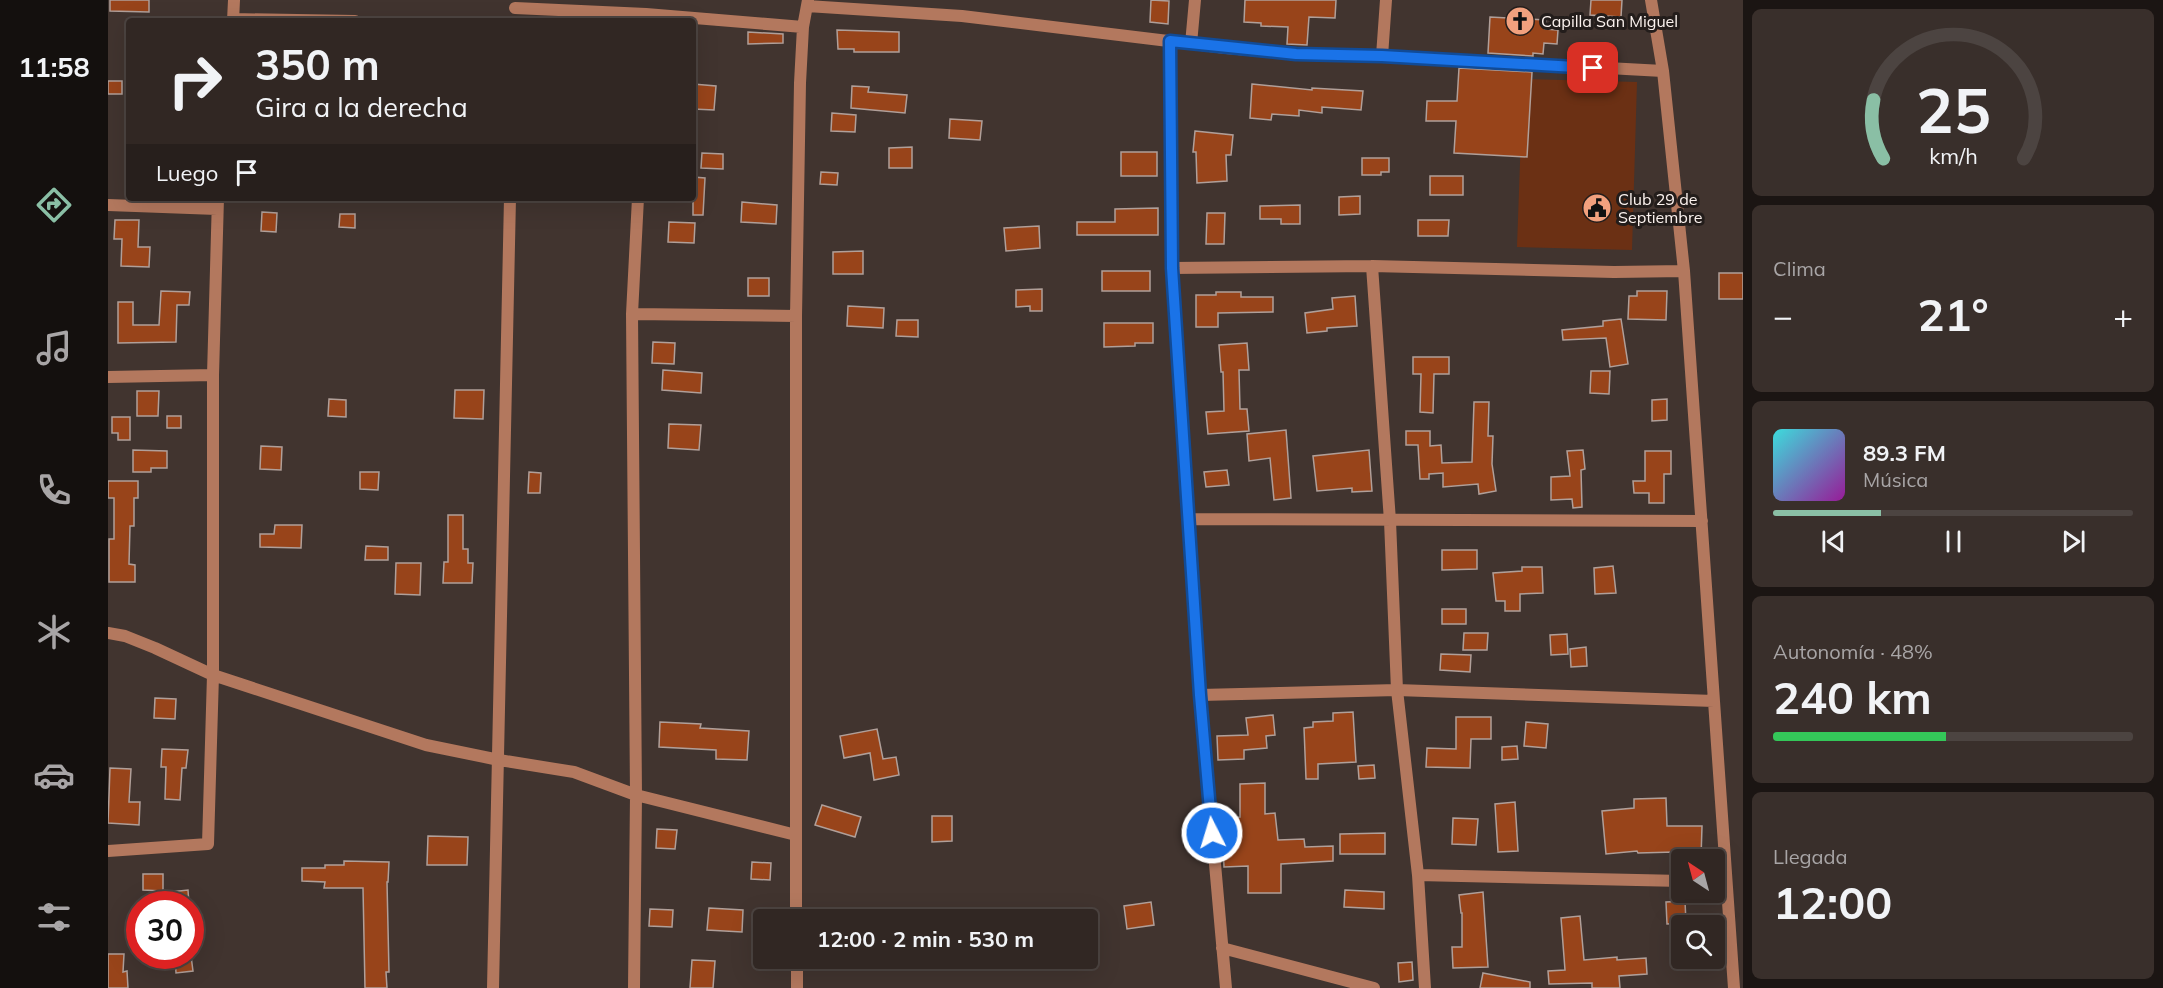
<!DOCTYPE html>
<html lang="es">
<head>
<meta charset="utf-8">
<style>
	:root { --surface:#312723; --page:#392f2b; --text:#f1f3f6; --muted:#a8a5a6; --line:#4c4441; --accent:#8abfa5 }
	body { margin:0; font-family:Mulish,sans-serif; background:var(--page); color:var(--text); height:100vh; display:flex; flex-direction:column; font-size:22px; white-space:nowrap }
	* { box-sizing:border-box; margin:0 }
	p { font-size:20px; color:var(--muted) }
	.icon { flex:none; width:33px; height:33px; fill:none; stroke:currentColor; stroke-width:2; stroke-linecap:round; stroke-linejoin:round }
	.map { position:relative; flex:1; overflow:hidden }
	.panel { display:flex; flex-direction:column; gap:9px; padding:9px; background:#1b1513; width:420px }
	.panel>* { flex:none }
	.banner { position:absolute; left:18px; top:18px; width:570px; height:183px; border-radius:6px; box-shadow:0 6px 24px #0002,0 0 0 2px var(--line); background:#312723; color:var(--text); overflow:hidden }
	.needle { width:39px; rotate:324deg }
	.buttons { position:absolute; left:1563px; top:849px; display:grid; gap:12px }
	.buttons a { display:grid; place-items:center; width:54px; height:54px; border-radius:6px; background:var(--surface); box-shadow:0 6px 24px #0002,0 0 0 2px var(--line); font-size:30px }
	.speed { position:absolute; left:18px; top:891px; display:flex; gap:12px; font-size:30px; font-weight:700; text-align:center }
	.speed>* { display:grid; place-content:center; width:78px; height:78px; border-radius:50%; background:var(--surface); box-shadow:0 6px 24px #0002,0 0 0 2px var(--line); line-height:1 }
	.speed .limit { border:9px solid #d22; background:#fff; color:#111 }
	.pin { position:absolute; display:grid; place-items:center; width:51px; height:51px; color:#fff; margin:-26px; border-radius:12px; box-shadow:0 3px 9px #0006 }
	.me { position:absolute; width:66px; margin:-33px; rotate:355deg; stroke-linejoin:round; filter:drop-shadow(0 0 4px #0008) }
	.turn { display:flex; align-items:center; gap:21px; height:126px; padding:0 30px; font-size:27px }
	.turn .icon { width:78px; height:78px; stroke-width:2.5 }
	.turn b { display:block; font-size:42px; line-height:51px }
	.then { display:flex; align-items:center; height:57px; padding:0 30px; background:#0003; gap:12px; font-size:22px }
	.big { font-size:45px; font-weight:700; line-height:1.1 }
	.panel .tile { flex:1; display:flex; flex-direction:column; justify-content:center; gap:9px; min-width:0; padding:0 21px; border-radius:9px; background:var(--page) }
	.panel .dial { align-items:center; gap:0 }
	.dial svg { height:156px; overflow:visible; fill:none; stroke:var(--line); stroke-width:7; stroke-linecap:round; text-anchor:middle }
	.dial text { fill:var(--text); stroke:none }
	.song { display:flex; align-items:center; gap:18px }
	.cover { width:72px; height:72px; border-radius:9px; background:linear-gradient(135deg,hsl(180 70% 55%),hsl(300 70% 35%)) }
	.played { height:6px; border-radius:3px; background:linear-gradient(90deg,var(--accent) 30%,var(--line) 30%) }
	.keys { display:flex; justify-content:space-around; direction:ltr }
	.heat { display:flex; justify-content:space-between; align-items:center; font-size:33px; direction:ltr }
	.charge { height:9px; border-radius:4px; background:linear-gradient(90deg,#34c759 48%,var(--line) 0) }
	.trip { position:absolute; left:645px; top:909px; width:345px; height:60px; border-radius:6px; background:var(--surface); box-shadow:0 6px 24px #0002,0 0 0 2px var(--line); font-weight:700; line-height:60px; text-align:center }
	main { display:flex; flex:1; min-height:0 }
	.menu { display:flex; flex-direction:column; width:108px; justify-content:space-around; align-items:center; background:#14100e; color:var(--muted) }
	.menu .icon { width:42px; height:42px }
	.menu .active { color:var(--accent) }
	.menu b { font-size:27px; color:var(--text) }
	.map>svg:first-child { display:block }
</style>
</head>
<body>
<main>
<nav class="menu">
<b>11:58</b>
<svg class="icon active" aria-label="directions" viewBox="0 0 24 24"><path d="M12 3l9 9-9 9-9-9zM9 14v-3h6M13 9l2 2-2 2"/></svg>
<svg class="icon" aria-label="music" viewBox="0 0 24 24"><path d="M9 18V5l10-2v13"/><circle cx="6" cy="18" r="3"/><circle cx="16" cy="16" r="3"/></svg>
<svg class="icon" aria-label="phone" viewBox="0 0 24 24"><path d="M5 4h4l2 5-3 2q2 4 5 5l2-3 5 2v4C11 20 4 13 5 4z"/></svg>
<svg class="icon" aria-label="climate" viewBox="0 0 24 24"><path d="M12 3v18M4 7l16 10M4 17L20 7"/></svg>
<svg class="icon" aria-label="car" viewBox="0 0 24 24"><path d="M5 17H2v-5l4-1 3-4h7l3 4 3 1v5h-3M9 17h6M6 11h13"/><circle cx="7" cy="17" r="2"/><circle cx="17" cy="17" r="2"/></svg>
<svg class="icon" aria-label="filters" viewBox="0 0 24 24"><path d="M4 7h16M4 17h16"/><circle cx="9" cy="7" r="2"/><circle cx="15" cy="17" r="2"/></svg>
</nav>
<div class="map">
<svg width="1635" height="988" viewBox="0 0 1635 988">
	<rect width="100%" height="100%" fill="#41342f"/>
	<path fill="#6b3014" d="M1415,79L1529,82L1524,250L1409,247Z"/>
	<path fill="#98441a" stroke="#b09f99" stroke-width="1.5" d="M2,0H41V12L2,11Z
		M1043,0L1061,1L1060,24L1042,22Z
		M1137,0H1228L1227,18L1201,17L1199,45L1179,44L1180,27L1153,26V23L1136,22Z
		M1483,0H1514L1513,17L1482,15Z
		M1382,17L1438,20L1437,29L1450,30L1449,44L1436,43L1435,54L1425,53V56L1380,53Z
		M729,30L791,32V52H746V49H730Z
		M640,32L675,34V43L640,44Z
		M1351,68L1424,72L1419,157L1346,153L1348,121H1318L1319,101H1349Z
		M0,81H14V94H0Z
		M585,84L608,86L606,110L585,109Z
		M1144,84L1204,90V88L1255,91L1253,110L1214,107V113L1191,110V116L1164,114L1163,120L1142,118Z
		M744,86L761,87L760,92L799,95L797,113L743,108Z
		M724,113L748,115L747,132L723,131Z
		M842,119L874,121L872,140L841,138Z
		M1087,131L1125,135L1123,155H1118L1119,181L1089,183L1088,152H1085Z
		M804,147V168H781V148Z
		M1013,152H1049V176H1013Z
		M594,153L615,154V169L593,168Z
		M1254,158H1281V172H1273V175H1254Z
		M713,172L730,173L729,185L712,184Z
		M1322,176H1355V195H1322Z
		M585,177L597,178L595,215H585Z
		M1252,196V214L1231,215V197Z
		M634,202L669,205L668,224L633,222Z
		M1192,205V224H1173V219H1152V206Z
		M1050,208V235H969V222H1007V209Z
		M154,212L169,213L168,232L153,231Z
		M1099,213H1117L1116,244H1098Z
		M232,214H247V228L231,227Z
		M7,220H31L30,247H42L41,267L13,266L14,239H6Z
		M1310,220H1341L1340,236H1310Z
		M561,222L587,223L586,243L560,242Z
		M931,226L932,248L898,251L896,228Z
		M755,251V274H725V252Z
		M994,271H1042V291H994Z
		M1611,273H1635V299H1611Z
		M640,278H661V296H640Z
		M934,289V311H922V306L908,307V290Z
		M53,291L82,292L81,305H69L68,342L10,343V302H25V325H51Z
		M1529,291H1559L1558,320L1520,319L1521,296H1529Z
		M1108,292H1133V297H1165V312L1110,313V327H1088V295H1108Z
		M1247,296L1249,326L1219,328V331L1199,333L1197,313L1225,309L1224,298Z
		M740,306L776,308L775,328L739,326Z
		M1513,319L1520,364L1502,367L1498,338L1455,340L1454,330L1495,326V321Z
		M789,320H810V337L788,336Z
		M996,323H1045V343H1027V346L996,347Z
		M545,342L567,343L566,364L544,363Z
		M1139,343L1141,370H1131L1132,409H1139L1141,431L1100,434L1098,412L1116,411L1115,372H1113L1111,345Z
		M1305,357H1341V374H1326L1325,413L1312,412L1313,374H1305Z
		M555,370L594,373L593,393L554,390Z
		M1483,371H1502L1501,394L1482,393Z
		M347,390H376L375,419L346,418Z
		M29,391H51L50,416H29Z
		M221,399L238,400V417L220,416Z
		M1559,399V420L1544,421V400Z
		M1366,402H1381L1380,436H1385L1384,464L1388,491L1371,494L1370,484L1335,487V473L1321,474V479H1312L1310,445H1298V431H1322V446L1333,445L1334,463L1364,462Z
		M59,416H73V428H59Z
		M4,417H22V440H10V433H4Z
		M561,424L593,425L591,450L560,448Z
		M1178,430L1183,498L1166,500L1162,458L1141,461L1139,434Z
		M153,446L174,447L173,470L152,469Z
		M25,450L59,451V468H43V472H25Z
		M1261,450L1264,491L1244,492V488L1209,491L1205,456Z
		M1475,450L1477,469L1473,470L1474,507L1465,508L1464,499L1443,500V477L1462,476L1459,451Z
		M1537,451H1563V474H1556V503H1541V493H1526L1525,481H1537Z
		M1119,470L1121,485L1098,487L1096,472Z
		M252,472H271L270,490L252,489Z
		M421,472L433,473L432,493H420Z
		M0,481H30V498H26V526H22L21,564L27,565V582H1V539H6V498H0Z
		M340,515H355V549H360V563H365L364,583H335L336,562H340Z
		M167,525H194L193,548L152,547V534H166Z
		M258,546L280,547V560H257Z
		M1334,550H1369V569L1334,570Z
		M288,563H313L312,595L287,594Z
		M1505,566L1508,593L1487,594L1486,568Z
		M1414,567H1434L1435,593L1412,594V611H1397V601H1388L1385,573L1414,571Z
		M1334,609H1358V624H1334Z
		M1356,633H1380L1379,650H1355Z
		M1459,634L1460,654L1443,655L1442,635Z
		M1478,647L1479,666L1463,667L1462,649Z
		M1333,654L1363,655L1362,672L1332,670Z
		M47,698L68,699L67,719L46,718Z
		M1245,712L1248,762L1210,764V779H1198L1196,728L1205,727V722L1225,721V713Z
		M1165,715L1167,735L1158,736L1159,748L1136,750V759L1110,760L1109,736L1140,735L1138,718Z
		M1348,717H1383V739H1363L1362,768L1318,767L1319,748L1348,749Z
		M552,722L593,724L592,728L641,731L639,760L608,759V750L551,747Z
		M1418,722L1440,724L1438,748L1416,746Z
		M769,729L775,759L788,757L791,775L766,780L762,753L736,758L732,736Z
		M1409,746L1410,759L1394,760V747Z
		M54,749L80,750L78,768H74L72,800L57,799L58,767H53Z
		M1266,765L1267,778L1251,779L1250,766Z
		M2,768L23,769L21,802H32L31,825L0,823Z
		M1157,783V814L1167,813L1170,840L1196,839L1197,847L1225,846V861L1173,864V893H1140V866L1116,867L1115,842H1123L1121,818L1132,817V784Z
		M1558,798L1559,826H1594L1593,858H1573V853L1567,852L1530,853L1529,851L1498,854L1494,811L1526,808V799Z
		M1407,802L1410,851L1390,852L1387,804Z
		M714,805L753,817L747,837L707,825Z
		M824,816H844V841L824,842Z
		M1345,818L1370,819L1368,845L1344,844Z
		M549,829L569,830L567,849L548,848Z
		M1277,833V854H1232V834Z
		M320,836L360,837L359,865H319Z
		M236,861L281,862L280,882H279L281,972H278L279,988H257L255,888H216L217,882L194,881V868H217V865H236Z
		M644,862L663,863L662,880L643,879Z
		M35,874H55V891L35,890Z
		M80,890L81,904H63L62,892Z
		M1237,890L1276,892V909L1236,907Z
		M1375,892L1380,967L1345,968L1344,947H1354V913H1353L1351,895Z
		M1577,901L1578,923L1559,924L1558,902Z
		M1043,902L1046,925L1019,929L1016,906Z
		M601,908L635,910L634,932L599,930Z
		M542,909L565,910L564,927L541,926Z
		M1472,916L1476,960L1509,957V960L1538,958L1539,974L1511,976L1512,988H1484V983L1441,984L1440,971L1457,970L1453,918Z
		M0,954H16L15,972L19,971L20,988H0Z
		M67,956H83L85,971L68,973Z
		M584,960L607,961L605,988H582Z
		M1304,962L1305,980L1291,982L1290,963Z
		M1375,973L1422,982V988H1372Z"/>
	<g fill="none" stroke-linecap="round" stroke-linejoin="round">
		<path stroke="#b3785e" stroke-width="12" d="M1543,0L1555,71L1576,271L1626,988
			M699,6L854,16L1118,48L1188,54L1274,56L1555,71
			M407,8L538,14L695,27
			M125,19L247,21
			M125,21L126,0
			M1062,41L1064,268L1092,695L1118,988
			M1083,44L1087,0
			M1274,56L1278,0
			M0,205L109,209
			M1264,266L1282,521L1289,690L1310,875L1317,988
			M1064,268L1264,266L1506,272L1576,271
			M524,314L688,316
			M0,377L105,375
			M1080,519L1594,521
			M0,633L17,636L47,648L105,675L318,745L391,760L466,772L528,795L688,835
			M1092,695L1289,690L1606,701
			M0,851L100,844L105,675V375L110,198
			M1310,875L1574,881
			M688,920V316L692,83L695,27L700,0
			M1114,948L1266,988
			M689,958V988
			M385,988L402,198
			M526,988L528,795L524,314L530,198"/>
	</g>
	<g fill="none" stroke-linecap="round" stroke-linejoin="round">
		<g stroke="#114b97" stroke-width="15">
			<path id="route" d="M1104,833L1092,695L1064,268L1062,41L1188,54L1274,56L1485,68"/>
		</g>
		<use href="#route" stroke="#1a73e8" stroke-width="10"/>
	</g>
	<defs>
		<g id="church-disc" transform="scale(1.5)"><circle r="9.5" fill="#f2a17e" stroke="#231d1b"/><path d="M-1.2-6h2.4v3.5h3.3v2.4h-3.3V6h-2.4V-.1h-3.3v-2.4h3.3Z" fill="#111"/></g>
		<g id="civic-disc" transform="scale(1.5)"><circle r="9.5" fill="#f2a17e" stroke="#231d1b"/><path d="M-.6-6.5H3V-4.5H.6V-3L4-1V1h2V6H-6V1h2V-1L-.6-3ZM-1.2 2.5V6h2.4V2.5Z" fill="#111"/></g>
	</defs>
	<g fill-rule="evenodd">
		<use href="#church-disc" x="1412" y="21"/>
		<use href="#civic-disc" x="1489" y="208"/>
	</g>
	<g text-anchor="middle" stroke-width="6" stroke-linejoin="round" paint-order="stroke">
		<g font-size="16" fill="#fbf2ee" stroke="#231d1b" text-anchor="start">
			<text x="1433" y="27">Capilla San Miguel</text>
			<text x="1510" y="205">Club 29 de<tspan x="1510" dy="18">Septiembre</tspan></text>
		</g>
	</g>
</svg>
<div class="buttons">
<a><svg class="needle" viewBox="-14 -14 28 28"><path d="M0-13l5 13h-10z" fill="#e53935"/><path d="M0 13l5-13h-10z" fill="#a8a5a6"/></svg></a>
<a><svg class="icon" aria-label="search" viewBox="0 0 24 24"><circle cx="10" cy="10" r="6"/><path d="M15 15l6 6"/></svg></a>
</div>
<div class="speed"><div class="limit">30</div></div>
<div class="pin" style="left:1485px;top:68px;background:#d93025"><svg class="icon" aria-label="arrive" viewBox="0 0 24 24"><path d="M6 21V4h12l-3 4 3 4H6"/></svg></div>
<svg class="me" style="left:1104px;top:833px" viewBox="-20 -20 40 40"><circle r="17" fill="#1a73e8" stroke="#fff" stroke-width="3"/><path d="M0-11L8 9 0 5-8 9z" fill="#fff"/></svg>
<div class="trip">12:00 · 2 min · 530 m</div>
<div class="banner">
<div class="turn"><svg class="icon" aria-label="right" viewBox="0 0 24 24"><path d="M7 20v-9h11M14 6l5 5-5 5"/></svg><div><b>350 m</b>Gira a la derecha</div></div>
<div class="then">Luego<svg class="icon" aria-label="arrive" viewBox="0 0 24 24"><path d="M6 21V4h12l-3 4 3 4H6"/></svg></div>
</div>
</div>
<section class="panel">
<div class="tile dial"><svg viewBox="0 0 100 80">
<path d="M14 69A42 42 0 1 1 86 69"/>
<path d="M14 69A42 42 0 0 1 9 39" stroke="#8abfa5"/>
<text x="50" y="56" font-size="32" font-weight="700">25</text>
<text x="50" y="72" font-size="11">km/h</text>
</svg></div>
<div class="tile"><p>Clima</p>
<div class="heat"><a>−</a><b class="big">21°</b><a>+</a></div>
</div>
<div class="tile">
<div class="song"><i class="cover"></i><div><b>89.3 FM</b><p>Música</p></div></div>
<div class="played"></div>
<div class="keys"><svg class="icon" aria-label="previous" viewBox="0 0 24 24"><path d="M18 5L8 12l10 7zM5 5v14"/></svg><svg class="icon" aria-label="pause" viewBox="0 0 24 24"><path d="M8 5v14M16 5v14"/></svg><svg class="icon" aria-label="next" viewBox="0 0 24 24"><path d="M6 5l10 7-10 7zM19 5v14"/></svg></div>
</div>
<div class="tile"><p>Autonomía · 48%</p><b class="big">240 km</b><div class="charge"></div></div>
<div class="tile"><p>Llegada</p><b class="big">12:00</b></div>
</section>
</main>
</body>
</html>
